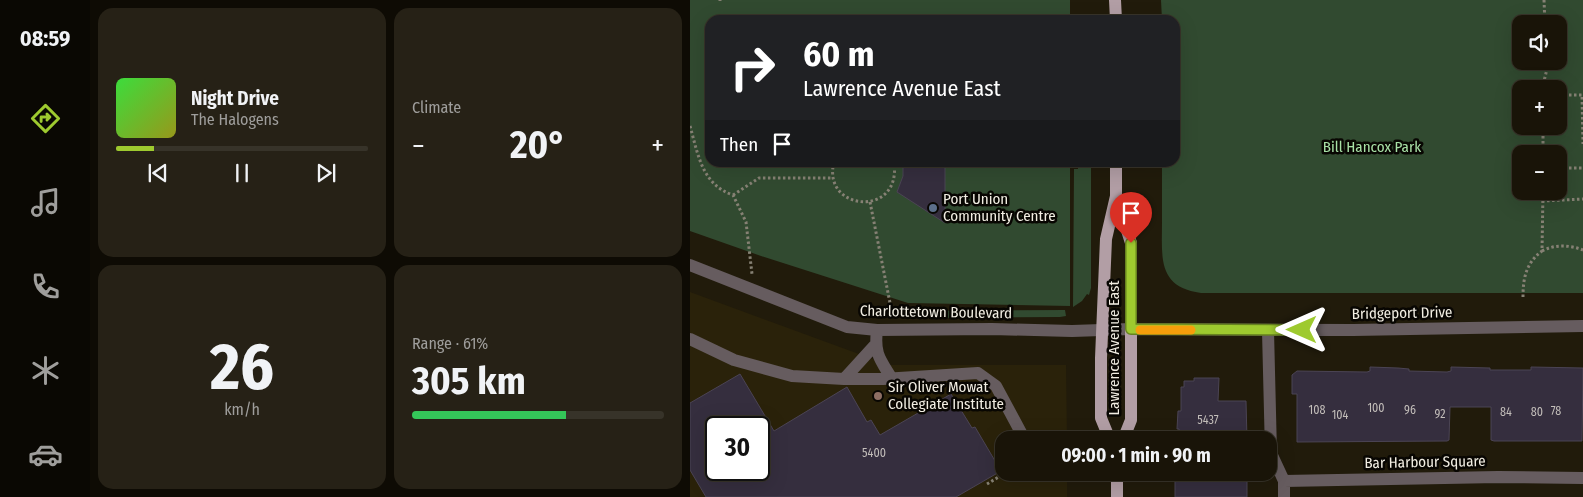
<!DOCTYPE html>
<html lang="en">
<head>
<meta charset="utf-8">
<style>
	:root { --surface:#191408; --page:#262116; --text:#f1f3f6; --muted:#9f9e9c; --line:#373329; --accent:#9eca2f }
	body { margin:0; font-family:"Fira Sans Condensed",sans-serif; background:var(--page); color:var(--text); height:100vh; display:flex; flex-direction:column; font-size:19px; white-space:nowrap }
	* { box-sizing:border-box; margin:0 }
	p { font-size:16px; color:var(--muted) }
	.icon { flex:none; width:28px; height:28px; fill:none; stroke:currentColor; stroke-width:2; stroke-linecap:round; stroke-linejoin:round }
	.map { position:relative; flex:1; overflow:hidden }
	.details { display:flex; flex-direction:column; gap:8px; padding:8px; background:#0e0b04; width:600px }
	.details>* { flex:none }
	.banner { position:absolute; left:15px; top:15px; width:475px; height:152px; border-radius:15px; box-shadow:0 5px 20px #0002,0 0 0 1px var(--line); background:#202124; color:#fff; overflow:hidden }
	.buttons { position:absolute; left:822px; top:15px; display:grid; gap:10px }
	.buttons a { display:grid; place-items:center; width:55px; height:55px; border-radius:10px; background:var(--surface); box-shadow:0 5px 20px #0002,0 0 0 1px var(--line); font-size:25px }
	.speed { position:absolute; left:15px; top:416px; display:flex; gap:10px; font-size:25px; font-weight:700; text-align:center }
	.speed>* { display:grid; place-content:center; width:65px; height:65px; border-radius:50%; background:var(--surface); box-shadow:0 5px 20px #0002,0 0 0 1px var(--line); line-height:1 }
	.speed .limit { border:2px solid #111; border-radius:8px; background:#fff; color:#111 }
	.pin { position:absolute; display:grid; place-items:center; width:42px; height:42px; color:#fff; margin:-51px -21px; border-radius:50% 50% 50% 0; rotate:-45deg; box-shadow:0 0 5px #0007 }
	.pin .icon { rotate:45deg }
	.me { position:absolute; width:55px; margin:-28px; rotate:270deg; stroke-linejoin:round; filter:drop-shadow(0 0 4px #0008) }
	.turn { display:flex; align-items:center; gap:18px; height:105px; padding:0 15px; font-size:22px }
	.turn .icon { width:65px; height:65px; stroke-width:2.5 }
	.turn b { display:block; font-size:35px; line-height:42px }
	.then { display:flex; align-items:center; height:48px; padding:0 15px; background:#0003; gap:10px; font-size:19px }
	.big { font-size:38px; font-weight:700; line-height:1.1 }
	.details .card { flex:1; display:flex; flex-direction:column; justify-content:center; gap:8px; min-width:0; padding:0 18px; border-radius:15px; background:var(--page) }
	.details .dial { align-items:center; gap:0 }
	.dial b { font-size:65px; line-height:1 }
	.song { display:flex; align-items:center; gap:15px }
	.cover { width:60px; height:60px; border-radius:8px; background:linear-gradient(135deg,hsl(120 70% 55%),hsl(60 70% 35%)) }
	.played { height:5px; border-radius:2px; background:linear-gradient(90deg,var(--accent) 15%,var(--line) 15%) }
	.keys { display:flex; justify-content:space-around; direction:ltr }
	.heat { display:flex; justify-content:space-between; align-items:center; font-size:28px; direction:ltr }
	.charge { height:8px; border-radius:4px; background:linear-gradient(90deg,#34c759 61%,var(--line) 0) }
	.details .tiles { flex:1; display:grid; gap:8px; grid-template-columns:repeat(2,1fr) }
	.trip { position:absolute; left:305px; top:431px; width:282px; height:50px; border-radius:15px; background:var(--surface); box-shadow:0 5px 20px #0002,0 0 0 1px var(--line); font-weight:700; line-height:50px; text-align:center }
	main { display:flex; flex:1; min-height:0 }
	.menu { display:flex; flex-direction:column; width:90px; justify-content:space-around; align-items:center; background:#0a0803; color:var(--muted) }
	.menu .icon { width:35px; height:35px }
	.menu .current { color:var(--accent) }
	.menu b { font-size:22px; color:var(--text) }
	.map>svg:first-child { display:block }
</style>
</head>
<body>
<main>
<nav class="menu">
<b>08:59</b>
<svg class="icon current" aria-label="directions" viewBox="0 0 24 24"><path d="M12 3l9 9-9 9-9-9zM9 14v-3h6M13 9l2 2-2 2"/></svg>
<svg class="icon" aria-label="music" viewBox="0 0 24 24"><path d="M9 18V5l10-2v13"/><circle cx="6" cy="18" r="3"/><circle cx="16" cy="16" r="3"/></svg>
<svg class="icon" aria-label="phone" viewBox="0 0 24 24"><path d="M5 4h4l2 5-3 2q2 4 5 5l2-3 5 2v4C11 20 4 13 5 4z"/></svg>
<svg class="icon" aria-label="climate" viewBox="0 0 24 24"><path d="M12 3v18M4 7l16 10M4 17L20 7"/></svg>
<svg class="icon" aria-label="car" viewBox="0 0 24 24"><path d="M5 17H2v-5l4-1 3-4h7l3 4 3 1v5h-3M9 17h6M6 11h13"/><circle cx="7" cy="17" r="2"/><circle cx="17" cy="17" r="2"/></svg>
</nav>
<section class="details">
<div class="tiles">
<div class="card">
<div class="song"><i class="cover"></i><div><b>Night Drive</b><p>The Halogens</p></div></div>
<div class="played"></div>
<div class="keys"><svg class="icon" aria-label="previous" viewBox="0 0 24 24"><path d="M18 5L8 12l10 7zM5 5v14"/></svg><svg class="icon" aria-label="pause" viewBox="0 0 24 24"><path d="M8 5v14M16 5v14"/></svg><svg class="icon" aria-label="next" viewBox="0 0 24 24"><path d="M6 5l10 7-10 7zM19 5v14"/></svg></div>
</div>
<div class="card"><p>Climate</p>
<div class="heat"><a>−</a><b class="big">20°</b><a>+</a></div>
</div>
<div class="card dial"><b>26</b><p>km/h</p></div>
<div class="card"><p>Range · 61%</p><b class="big">305 km</b><div class="charge"></div></div>
</div>
</section>
<div class="map">
<svg width="893" height="497" viewBox="0 0 893 497">
	<rect width="100%" height="100%" fill="#211b0b"/>
	<path fill="#2a220a" fill-rule="evenodd" d="M0,292L199,365H376L377,440H314V472L377,473V497H0ZM26,428H69V470H26Z"/>
	<path fill="#314a30" fill-rule="evenodd" d="M0,0H380V20H20V162L380,163V306L218,303L71,256L0,231Z
		M471,0H893V293H511C467,287 472,257 472,222C472,202 472,182 472,163L485,162V20H472ZM831,24H869V61H831ZM831,89H869V126H831ZM831,154H869V191H831Z
		M388,163H401V288L399,295L397,294L392,301L383,307L384,169H388Z
		M375,310L376,316L370,317L216,318L210,311Z"/>
	<path fill="#352e3e" stroke="#4b4454" fill-rule="evenodd" d="M213,162H255V223L207,192L213,176Z
		M680,367L708,368L719,369V371L757,372L761,371V367L800,368V370H841V367L893,368L892,441H804L801,440V407H760L759,440L757,441L607,442V394H602V375L607,371L677,372L680,371Z
		M50,374L84,431L157,387L177,422L181,420L190,435L261,394L282,428L285,427L311,471L266,497H16L0,470V403ZM26,428H69V470H26Z
		M504,378H529L528,401H556L557,440H489V429H487L488,411H491V387H494V381H504Z
		M485,472H557V497H485Z"/>
	<g fill="none" stroke-linecap="round" stroke-linejoin="round">
		<path stroke="#868174" stroke-width="3" stroke-dasharray="2.5 2.5" stroke-linecap="butt" d="M854,0L855,24
			M30,1V0
			M852,89L857,69V61
			M869,95H892L893,144
			M0,126C8,154 12,185 43,195L56,222L62,274
			M853,126V154
			M144,162C131,211 212,219 204,162
			M869,168H893
			M43,195L69,178H143
			M852,201L893,199
			M180,202L201,308V315
			M852,251C865,244 880,245 893,250
			M833,297C833,278 836,263 852,251L853,191
			M373,440L382,435
			M297,484L317,472"/>
		<path stroke="#665c5f" stroke-width="12" d="M0,265L157,327L187,330L302,329L382,331L441,329L663,330L893,326
			M187,330C184,354 190,359 202,379
			M578,331L581,453L594,481
			M0,339L44,360L102,376L154,379H193L288,373L306,386L335,440
			M154,379L185,345
			M594,497V481L808,477L893,478"/>
		<path stroke="#b29ea5" stroke-width="12" d="M425,0L426,20
			M426,196L441,243V420L433,440
			M420,440L411,418V358L416,239L426,196V162
			M427,472V497"/>
	</g>
	<g fill="none" stroke-linecap="round" stroke-linejoin="round">
		<g stroke="#67831f" stroke-width="12">
			<path id="route" d="M441,243V329L612,330"/>
		</g>
		<use href="#route" stroke="#9eca2f" stroke-width="9"/>
		<path stroke="#f59e0b" stroke-width="9" d="M450,330H501"/>
	</g>
	<circle fill="#5c6f8a" stroke="#080602" stroke-width="2" cx="243" cy="208" r="5"/>
	<circle fill="#8d6e63" stroke="#080602" stroke-width="2" cx="188" cy="396" r="5"/>
	<g text-anchor="middle" stroke-width="5" stroke-linejoin="round" paint-order="stroke">
		<g font-size="12" fill="#c3beba">
			<text x="686" y="412">100</text>
			<text x="627" y="414">108</text>
			<text x="720" y="414">96</text>
			<text x="866" y="415">78</text>
			<text x="816" y="416">84</text>
			<text x="847" y="416">80</text>
			<text x="750" y="418">92</text>
			<text x="650" y="419">104</text>
			<text x="518" y="424">5437</text>
			<text x="184" y="457">5400</text>
		</g>
		<g font-size="15" fill="#a8e1a6" stroke="#080602">
			<text x="682" y="152">Bill Hancox Park</text>
		</g>
		<g font-size="15" fill="#f2eee3" stroke="#080602" text-anchor="start">
			<text x="253" y="204">Port Union<tspan x="253" dy="17">Community Centre</tspan></text>
			<text x="198" y="392">Sir Oliver Mowat<tspan x="198" dy="17">Collegiate Institute</tspan></text>
		</g>
		<g font-size="15" fill="#f2eee3" stroke="#080602">
			<text transform="translate(246 312) rotate(1)" y="5">Charlottetown Boulevard</text>
			<text transform="translate(712 313) rotate(-1)" y="5">Bridgeport Drive</text>
			<text transform="translate(424 348) rotate(-90)" y="5">Lawrence Avenue East</text>
			<text transform="translate(735 462) rotate(-1)" y="5">Bar Harbour Square</text>
		</g>
	</g>
</svg>
<div class="buttons">
<a><svg class="icon" aria-label="sound" viewBox="0 0 24 24"><path d="M4 9h4l5-4v14l-5-4H4zM17 9q2 3 0 6"/></svg></a>
<a>+</a>
<a>−</a>
</div>
<div class="speed"><div class="limit">30</div></div>
<div class="pin" style="left:441px;top:243px;background:#d93025"><svg class="icon" aria-label="arrive" viewBox="0 0 24 24"><path d="M6 21V4h12l-3 4 3 4H6"/></svg></div>
<svg class="me" style="left:612px;top:330px" viewBox="-20 -20 40 40"><path d="M0-17L14 15 0 8-14 15z" fill="#9eca2f" stroke="#fff" stroke-width="4"/></svg>
<div class="trip">09:00 · 1 min · 90 m</div>
<div class="banner">
<div class="turn"><svg class="icon" aria-label="right" viewBox="0 0 24 24"><path d="M7 20v-9h11M14 6l5 5-5 5"/></svg><div><b>60 m</b>Lawrence Avenue East</div></div>
<div class="then">Then<svg class="icon" aria-label="arrive" viewBox="0 0 24 24"><path d="M6 21V4h12l-3 4 3 4H6"/></svg></div>
</div>
</div>
</main>
</body>
</html>
